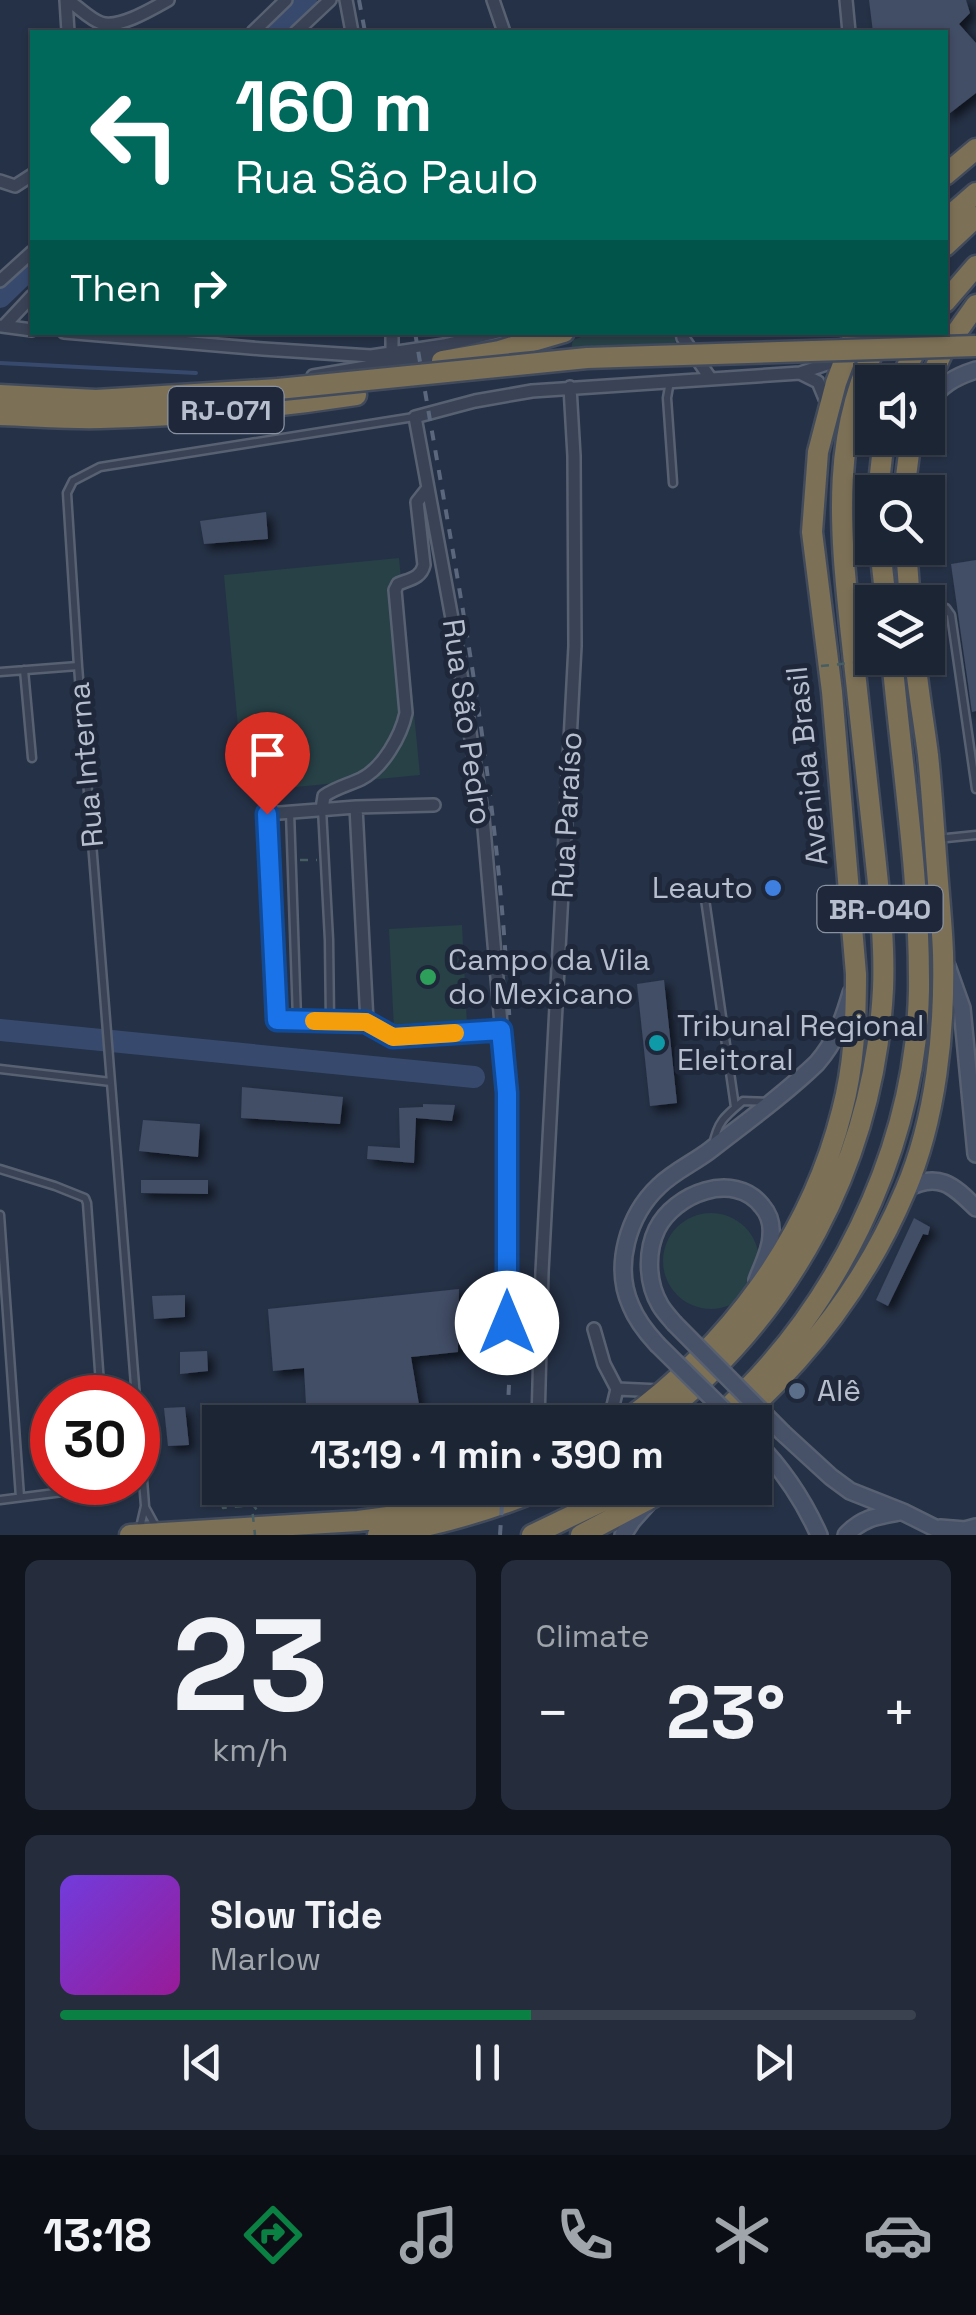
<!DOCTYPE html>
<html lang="en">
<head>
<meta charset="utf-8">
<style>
	:root { --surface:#1c2534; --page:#252d3c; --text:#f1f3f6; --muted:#a0a5ac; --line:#3a424f; --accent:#0b8043 }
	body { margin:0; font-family:"Space Grotesk",sans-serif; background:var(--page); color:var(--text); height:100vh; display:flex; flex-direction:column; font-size:38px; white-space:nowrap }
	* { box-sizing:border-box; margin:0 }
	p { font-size:32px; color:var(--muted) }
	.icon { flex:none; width:55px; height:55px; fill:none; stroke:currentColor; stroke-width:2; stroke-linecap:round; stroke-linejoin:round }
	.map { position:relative; height:1535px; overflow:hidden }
	.details { display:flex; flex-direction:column; gap:25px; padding:25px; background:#0f141d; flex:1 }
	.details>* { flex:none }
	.banner { position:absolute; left:30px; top:30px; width:918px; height:305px; border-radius:0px; box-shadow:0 2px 8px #0004,0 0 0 2px var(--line); background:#00695c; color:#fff; overflow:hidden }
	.fabs { position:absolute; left:855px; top:365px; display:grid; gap:20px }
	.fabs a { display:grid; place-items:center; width:90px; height:90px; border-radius:0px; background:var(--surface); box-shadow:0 2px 8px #0004,0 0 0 2px var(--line); font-size:50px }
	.speed { position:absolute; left:30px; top:1375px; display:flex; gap:20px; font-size:50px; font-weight:700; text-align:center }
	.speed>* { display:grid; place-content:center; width:130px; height:130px; border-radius:50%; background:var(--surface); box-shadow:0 2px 8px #0004,0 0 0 2px var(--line); line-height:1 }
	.speed .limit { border:15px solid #d22; background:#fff; color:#111 }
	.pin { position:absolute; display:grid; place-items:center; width:85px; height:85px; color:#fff; margin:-102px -42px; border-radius:50% 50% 50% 0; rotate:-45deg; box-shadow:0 0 10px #0007 }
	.pin .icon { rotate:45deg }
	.me { position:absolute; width:110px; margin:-55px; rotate:0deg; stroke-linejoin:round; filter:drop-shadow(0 0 8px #0008) }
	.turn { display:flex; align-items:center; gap:35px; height:210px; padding:0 40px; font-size:45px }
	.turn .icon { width:130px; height:130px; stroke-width:2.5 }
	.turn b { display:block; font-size:70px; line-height:85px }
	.then { display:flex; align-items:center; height:95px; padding:0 40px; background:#0003; gap:20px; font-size:38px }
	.big { font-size:75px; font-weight:700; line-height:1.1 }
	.details .widget { flex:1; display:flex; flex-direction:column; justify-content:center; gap:15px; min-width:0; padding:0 35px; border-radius:15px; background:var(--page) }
	.details .dial { align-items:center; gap:0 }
	.dial b { font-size:130px; line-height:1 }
	.song { display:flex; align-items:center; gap:30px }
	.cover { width:120px; height:120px; border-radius:15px; background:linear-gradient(135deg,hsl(260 70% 55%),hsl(300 70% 35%)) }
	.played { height:10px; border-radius:5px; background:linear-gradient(90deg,var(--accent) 55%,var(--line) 55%) }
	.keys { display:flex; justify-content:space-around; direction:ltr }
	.heat { display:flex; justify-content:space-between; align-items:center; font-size:55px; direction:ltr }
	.details .tiles { flex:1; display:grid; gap:25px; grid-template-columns:1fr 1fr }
	.widget:last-child { grid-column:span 2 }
	.trip { position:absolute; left:202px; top:1405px; width:570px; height:100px; border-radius:0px; background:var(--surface); box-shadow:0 2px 8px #0004,0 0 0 2px var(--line); font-weight:700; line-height:100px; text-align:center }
	.tabs { display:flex; height:160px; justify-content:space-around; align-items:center; background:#0b0f15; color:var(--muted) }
	.tabs .icon { width:70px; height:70px }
	.tabs .on { color:var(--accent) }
	.tabs b { font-size:45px; color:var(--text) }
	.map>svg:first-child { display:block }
</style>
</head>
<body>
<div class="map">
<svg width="976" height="1535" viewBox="0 0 976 1535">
	<defs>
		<filter id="shadow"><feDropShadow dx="5.5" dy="5.5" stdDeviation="5" flood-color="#0009"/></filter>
	</defs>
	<rect width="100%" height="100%" fill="#253146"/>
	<path fill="#274147" d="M591,333H675V347L571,349L573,340Z
		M399,558L420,775L244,792L224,575Z
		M462,925L467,1025L394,1029L389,929Z
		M663 1261a48 48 0 1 1 96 0a48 48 0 1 1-96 0Z"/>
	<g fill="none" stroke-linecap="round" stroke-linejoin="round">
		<path stroke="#374a6e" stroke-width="4" d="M0,363L196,373"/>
		<path stroke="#374a6e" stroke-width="22" d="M273,32L306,0
			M0,297L32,266
			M0,1030L474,1077"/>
	</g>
	<path fill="#424d66" filter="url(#shadow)" d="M869,0H966L970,13L959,24L976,43V93L945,117V32H873Z
		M266,512L268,539L204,544L200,521Z
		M976,560V711L972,712L951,564Z
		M664,980L677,1103L650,1106L637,984Z
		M242,1087L343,1097L340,1124L241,1118Z
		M423,1104L455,1105L452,1121L416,1118L414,1163L367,1159L368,1146L400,1148L399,1108L423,1107Z
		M143,1120L200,1124L198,1157L139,1151Z
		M141,1180H208V1194L141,1193Z
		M914,1218L930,1227L928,1235L923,1234L888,1306L876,1300Z
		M459,1289L458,1352L411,1357L422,1422H307L304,1368L273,1371L268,1309Z
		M185,1295V1317L154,1319L152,1296Z
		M207,1351L208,1371L180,1374V1352Z
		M185,1407L189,1445L168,1446L164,1408Z"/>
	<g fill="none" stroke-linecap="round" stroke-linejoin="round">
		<g stroke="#586172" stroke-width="11">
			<path id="lane" d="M670,381L667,398L673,483
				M928,605L933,604L946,608L951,615L976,789
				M24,670L32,758
				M0,672L78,666
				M322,809L329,940L330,1021
				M290,812L297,1019
				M937,839L976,835
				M705,899L735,1107
				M0,1069L111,1082
				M713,1145C718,1121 725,1116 743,1101L769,1102
				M0,1169L55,1186L85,1198L87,1203L101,1398
				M0,1215L20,1497
				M136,1398L78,666L67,493L73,481L100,467L414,417
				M138,1415L145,1506L139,1532
				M0,1500L94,1488L98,1482
				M145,1507L158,1531"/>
		</g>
		<g stroke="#586172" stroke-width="16">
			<path id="street" d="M66,0L68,32
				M67,0C78,6 89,19 101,23C119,29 152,9 168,0
				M346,0L352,32
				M493,0L504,32
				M846,0L849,32
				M253,32L286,0
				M296,32L330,0
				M0,181L15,186L32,175
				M0,281L32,252
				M2,326L32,330
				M4,326L32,296
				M64,332L263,349L371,356L444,345L498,332
				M392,332V354
				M682,332L683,338L710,378
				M800,373L818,382L828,406
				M313,376L448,353
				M434,805L356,807L267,814L277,1021L367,1022L393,1037L501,1030
				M356,807L367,1022
				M322,809L324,796C335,788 348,785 361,779C383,768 401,736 406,713L395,590L398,584C410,579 421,578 424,565L417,502L428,488
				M594,1329L604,1364L617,1389
				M541,1335L513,1333L507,1323V1093L483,817L455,635L415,417L475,401L532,391L800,373L827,364L840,353
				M538,1422L542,1272L575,646L574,456L570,387
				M609,1422L617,1389L660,1391"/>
		</g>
		<g stroke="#586172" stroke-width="20">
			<path id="secondary" d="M928,403C941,385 954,377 976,370
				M947,966L962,1008L976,1154
				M906,1189C938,1171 953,1185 976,1208
				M674,1323C670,1318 664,1312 660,1305C647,1283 646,1252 657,1229C674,1194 734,1170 762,1206C769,1214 772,1224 771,1235C771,1250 762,1266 757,1280
				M657,1344C646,1332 637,1321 631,1306C613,1266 628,1215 659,1186C673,1172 693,1163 709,1151C746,1122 784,1095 817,1063C836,1041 843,1020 851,993
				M783,1433L831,1477L850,1491L903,1512L949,1535
				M755,1441C783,1469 803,1499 819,1535
				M940,1528L965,1530L976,1527
				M623,1535L632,1521L648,1503
				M846,1535C862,1518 877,1516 899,1512"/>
		</g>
		<g stroke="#414b5c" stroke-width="25">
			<path id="highway" d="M945,175L976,149
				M945,220L976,193
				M945,246L976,217
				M945,302L976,266
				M442,361L499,351L564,332
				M899,382L925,332
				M928,384L942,353L976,305
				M0,395L96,400L278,389
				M0,415C34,416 67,419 101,418C186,416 272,408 356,395
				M878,492L884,438
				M904,492L911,438
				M880,548L886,602
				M906,548L910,602
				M624,1422C729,1346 810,1238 842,1111C854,1066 856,1020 856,974L832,692L812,532L818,452L836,383L855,332
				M654,1422C791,1316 874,1163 883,989C885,941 879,893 874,845C867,775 859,705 851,635C840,529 829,430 883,332
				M712,1422C833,1317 916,1152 919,990C920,879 902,768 892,658
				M736,1422C809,1356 866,1283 905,1191C936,1119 945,1031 943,953C942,925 939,897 937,869C934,831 932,793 928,755C924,723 918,690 915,658
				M130,1535L358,1521L403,1515L428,1511L501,1488
				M378,1535C436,1526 491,1510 544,1488
				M532,1535L609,1498L626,1488
				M581,1535L655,1496L664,1488"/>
		</g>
		<path stroke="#465e62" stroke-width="2.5" stroke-dasharray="8 8" stroke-linecap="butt" d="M300,860H317
			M251,1498L222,1501L223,1508L253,1505L257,1510"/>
		<use href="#lane" stroke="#3a4355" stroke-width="6"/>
		<use href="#street" stroke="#3a4355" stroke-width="11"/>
		<use href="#secondary" stroke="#475168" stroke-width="15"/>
		<use href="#highway" stroke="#7c7056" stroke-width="20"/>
		<path stroke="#5b677c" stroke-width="4" stroke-dasharray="10 10" stroke-linecap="butt" d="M359,0L365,32
			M415,332C441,489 472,645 491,803C516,1009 519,1216 507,1422
			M500,1535L503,1488"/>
		<g stroke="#586172" stroke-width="20" stroke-linecap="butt">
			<path id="secondary-bridge" d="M674,1323L783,1433
				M657,1344L736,1422"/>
		</g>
		<g stroke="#414b5c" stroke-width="25" stroke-linecap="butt">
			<path id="highway-bridge" d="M278,389L587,358L976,346"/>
		</g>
		<path stroke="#465e62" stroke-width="2.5" stroke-dasharray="8 8" stroke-linecap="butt" d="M821,666L900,658
			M251,1498L255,1535"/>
		<use href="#secondary-bridge" stroke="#475168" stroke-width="15"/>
		<use href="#highway-bridge" stroke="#7c7056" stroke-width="20"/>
	</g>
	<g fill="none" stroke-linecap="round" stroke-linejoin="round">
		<g stroke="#114b97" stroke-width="25">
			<path id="route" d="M267,814L277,1020L366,1022L393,1037L501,1030L507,1093V1323"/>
		</g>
		<use href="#route" stroke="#1a73e8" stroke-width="18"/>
		<path stroke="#f59e0b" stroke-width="18" d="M314,1021L366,1022L393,1037L455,1033"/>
	</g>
	<circle fill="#3f7fe0" stroke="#1e283a" stroke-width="4" cx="773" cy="888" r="10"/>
	<circle fill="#2e9e5b" stroke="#1e283a" stroke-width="4" cx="428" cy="977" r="10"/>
	<circle fill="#0f9aa8" stroke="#1e283a" stroke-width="4" cx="657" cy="1043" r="10"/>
	<circle fill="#5c6f8a" stroke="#1e283a" stroke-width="4" cx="797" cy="1391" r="10"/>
	<g text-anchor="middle" stroke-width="10" stroke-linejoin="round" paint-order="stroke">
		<g fill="#1e283a" stroke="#8992a2" stroke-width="2.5">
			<rect x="168.5" y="387" width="115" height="46" rx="8"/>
			<rect x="817.5" y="886" width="125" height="46" rx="8"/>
		</g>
		<g font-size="28" font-weight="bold" fill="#b7bfce">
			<text x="226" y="420">RJ-071</text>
			<text x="880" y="919">BR-040</text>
		</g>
		<g font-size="30" fill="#b7bfce" stroke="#1e283a">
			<text transform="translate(467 722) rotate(82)" y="10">Rua São Pedro</text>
			<text transform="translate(86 765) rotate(-95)" y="10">Rua Interna</text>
			<text transform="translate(807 766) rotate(-96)" y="10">Avenida Brasil</text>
			<text transform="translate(567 815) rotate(-87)" y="10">Rua Paraíso</text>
		</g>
		<g font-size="30" fill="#b7bfce" stroke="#1e283a" text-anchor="start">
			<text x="753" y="898" text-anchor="end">Leauto</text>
			<text x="448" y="970">Campo da Vila<tspan x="448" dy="34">do Mexicano</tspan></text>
			<text x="677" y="1036">Tribunal Regional<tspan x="677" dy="34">Eleitoral</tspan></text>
			<text x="817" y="1401">Alê</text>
		</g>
	</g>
</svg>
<div class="fabs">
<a><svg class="icon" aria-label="sound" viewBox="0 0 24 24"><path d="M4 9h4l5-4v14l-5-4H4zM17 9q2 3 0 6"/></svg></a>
<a><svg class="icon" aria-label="search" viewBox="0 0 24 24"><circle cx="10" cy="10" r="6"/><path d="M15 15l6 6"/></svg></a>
<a><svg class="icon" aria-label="layers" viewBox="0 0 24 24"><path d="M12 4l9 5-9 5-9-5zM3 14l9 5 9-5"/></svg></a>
</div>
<div class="speed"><div class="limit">30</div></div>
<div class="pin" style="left:267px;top:814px;background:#d93025"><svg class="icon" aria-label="arrive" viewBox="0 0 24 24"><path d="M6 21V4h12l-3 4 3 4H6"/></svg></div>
<svg class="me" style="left:507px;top:1323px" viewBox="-20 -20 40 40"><circle r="19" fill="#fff"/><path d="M0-13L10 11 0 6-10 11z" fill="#1a73e8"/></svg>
<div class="trip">13:19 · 1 min · 390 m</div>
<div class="banner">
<div class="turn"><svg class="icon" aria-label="left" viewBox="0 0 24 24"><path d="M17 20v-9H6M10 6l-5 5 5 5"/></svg><div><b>160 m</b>Rua São Paulo</div></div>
<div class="then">Then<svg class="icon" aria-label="right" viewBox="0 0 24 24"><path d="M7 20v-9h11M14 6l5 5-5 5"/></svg></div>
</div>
</div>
<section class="details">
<div class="tiles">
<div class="widget dial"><b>23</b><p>km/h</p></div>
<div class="widget"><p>Climate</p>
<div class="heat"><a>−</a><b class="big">23°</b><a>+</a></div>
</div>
<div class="widget">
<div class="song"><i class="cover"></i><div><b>Slow Tide</b><p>Marlow</p></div></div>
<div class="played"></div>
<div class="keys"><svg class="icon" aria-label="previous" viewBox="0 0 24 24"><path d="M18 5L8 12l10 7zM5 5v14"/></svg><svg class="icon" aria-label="pause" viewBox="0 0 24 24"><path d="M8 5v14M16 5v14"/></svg><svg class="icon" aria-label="next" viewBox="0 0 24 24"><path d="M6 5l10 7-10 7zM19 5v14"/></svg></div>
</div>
</div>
</section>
<nav class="tabs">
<b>13:18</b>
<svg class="icon on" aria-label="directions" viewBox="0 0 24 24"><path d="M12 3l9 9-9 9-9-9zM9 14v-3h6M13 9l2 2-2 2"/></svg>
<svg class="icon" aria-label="music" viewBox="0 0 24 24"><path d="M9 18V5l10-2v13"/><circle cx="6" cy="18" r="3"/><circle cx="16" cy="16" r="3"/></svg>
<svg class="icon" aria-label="phone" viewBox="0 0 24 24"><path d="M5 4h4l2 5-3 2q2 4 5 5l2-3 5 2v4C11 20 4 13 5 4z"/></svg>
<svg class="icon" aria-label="climate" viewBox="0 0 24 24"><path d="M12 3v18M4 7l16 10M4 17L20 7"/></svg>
<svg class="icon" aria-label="car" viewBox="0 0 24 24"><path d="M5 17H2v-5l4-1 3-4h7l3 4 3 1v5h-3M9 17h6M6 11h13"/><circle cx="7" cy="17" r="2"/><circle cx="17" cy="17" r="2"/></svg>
</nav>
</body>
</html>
